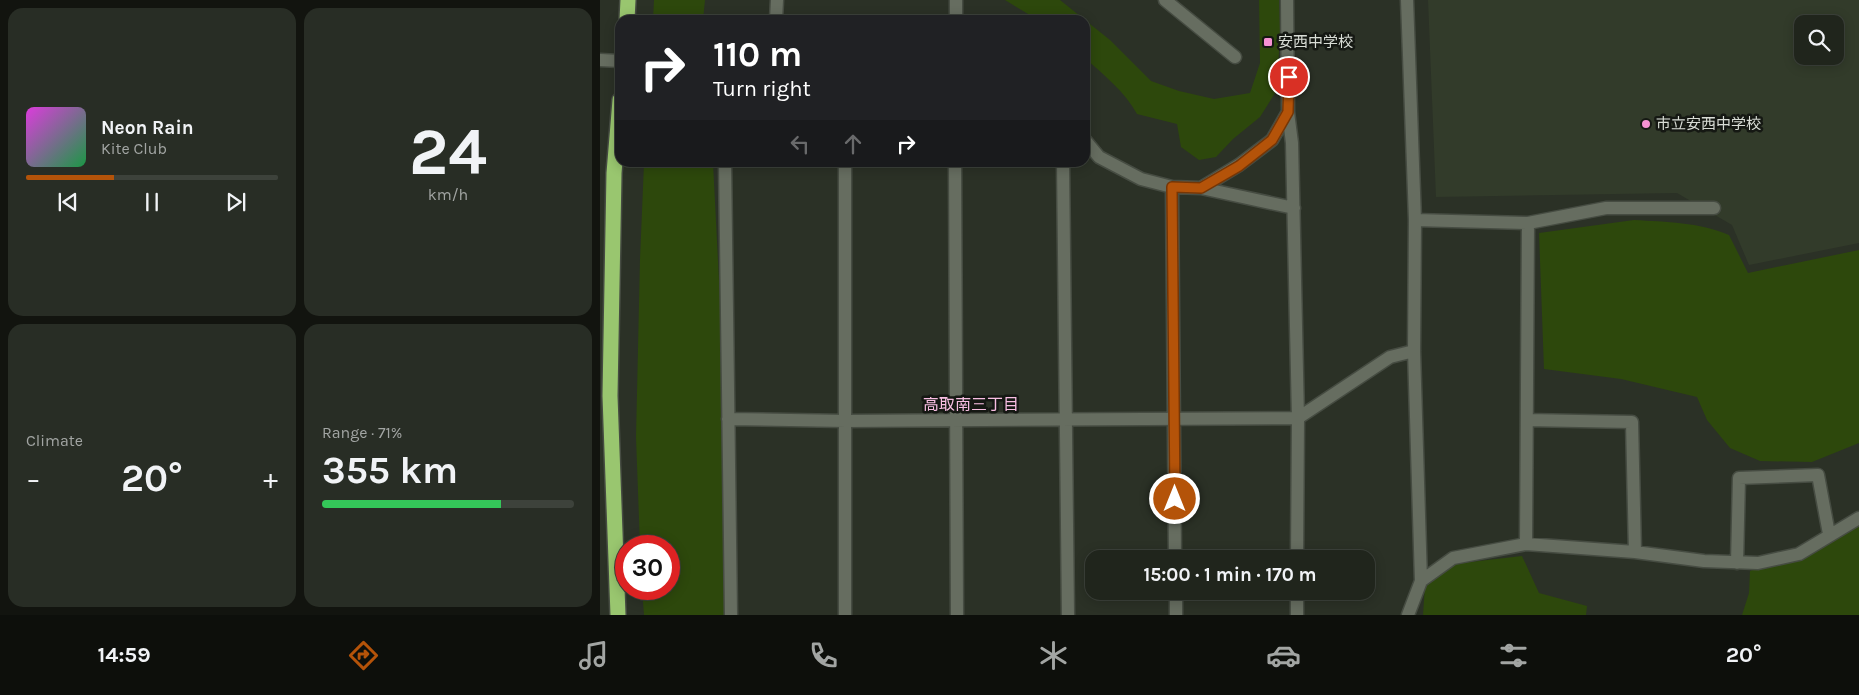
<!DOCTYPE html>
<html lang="en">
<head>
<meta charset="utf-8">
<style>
	:root { --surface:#20251c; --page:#282d25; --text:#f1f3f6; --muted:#a2a5a3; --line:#3d423b; --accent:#b45309 }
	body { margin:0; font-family:Karla,"Noto Sans JP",sans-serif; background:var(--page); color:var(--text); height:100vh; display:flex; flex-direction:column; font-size:19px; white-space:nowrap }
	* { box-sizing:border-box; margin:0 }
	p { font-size:16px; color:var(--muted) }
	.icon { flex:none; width:28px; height:28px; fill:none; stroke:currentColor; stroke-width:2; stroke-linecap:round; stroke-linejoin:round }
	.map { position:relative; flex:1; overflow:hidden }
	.side { display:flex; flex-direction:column; gap:8px; padding:8px; background:#12140f; width:600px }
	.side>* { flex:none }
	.hud { position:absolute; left:15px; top:15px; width:475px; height:152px; border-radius:15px; box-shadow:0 2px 12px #0003,0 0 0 1px var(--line); background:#202124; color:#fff; overflow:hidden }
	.buttons { position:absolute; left:1194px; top:15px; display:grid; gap:10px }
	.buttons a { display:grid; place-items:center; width:50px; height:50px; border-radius:10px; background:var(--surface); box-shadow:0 2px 12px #0003,0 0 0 1px var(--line); font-size:25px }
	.speed { position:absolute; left:15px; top:535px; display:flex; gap:10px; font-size:25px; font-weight:700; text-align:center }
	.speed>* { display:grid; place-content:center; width:65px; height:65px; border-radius:50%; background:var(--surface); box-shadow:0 2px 12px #0003,0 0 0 1px var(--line); line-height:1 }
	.speed .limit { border:8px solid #d22; background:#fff; color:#111 }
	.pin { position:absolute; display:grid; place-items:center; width:42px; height:42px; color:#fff; margin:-21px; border:2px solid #fff; border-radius:50%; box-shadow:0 1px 5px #0007 }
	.me { position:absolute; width:55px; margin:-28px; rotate:0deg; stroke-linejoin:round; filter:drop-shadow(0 0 4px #0008) }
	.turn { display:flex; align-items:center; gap:18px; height:105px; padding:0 15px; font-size:22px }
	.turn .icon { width:65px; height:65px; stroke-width:2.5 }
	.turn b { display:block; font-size:35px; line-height:42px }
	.lanes { display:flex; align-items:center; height:48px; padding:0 15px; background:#0003; justify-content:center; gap:25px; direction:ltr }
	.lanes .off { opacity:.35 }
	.big { font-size:38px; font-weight:700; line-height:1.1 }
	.side .widget { flex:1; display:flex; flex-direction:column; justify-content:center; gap:8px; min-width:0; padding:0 18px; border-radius:15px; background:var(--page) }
	.side .dial { align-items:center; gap:0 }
	.dial b { font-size:65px; line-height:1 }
	.song { display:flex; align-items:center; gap:15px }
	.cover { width:60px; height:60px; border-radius:8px; background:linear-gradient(135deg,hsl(300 70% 55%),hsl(140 70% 35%)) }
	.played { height:5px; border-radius:2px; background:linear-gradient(90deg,var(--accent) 35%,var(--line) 35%) }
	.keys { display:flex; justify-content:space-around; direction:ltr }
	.heat { display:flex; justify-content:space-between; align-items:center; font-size:28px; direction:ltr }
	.charge { height:8px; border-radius:4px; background:linear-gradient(90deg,#34c759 71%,var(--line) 0) }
	.side .tiles { flex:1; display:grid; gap:8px; grid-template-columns:repeat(2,1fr) }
	.trip { position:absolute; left:485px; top:550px; width:290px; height:50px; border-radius:15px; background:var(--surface); box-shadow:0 2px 12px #0003,0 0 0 1px var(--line); font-weight:700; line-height:50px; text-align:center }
	.tab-bar { display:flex; height:80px; justify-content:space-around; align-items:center; background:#0d0f0b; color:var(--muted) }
	.tab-bar .icon { width:35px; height:35px }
	.tab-bar .current { color:var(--accent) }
	.tab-bar b { font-size:22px; color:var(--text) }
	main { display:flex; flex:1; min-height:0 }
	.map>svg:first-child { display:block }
</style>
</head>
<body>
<main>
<section class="side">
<div class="tiles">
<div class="widget">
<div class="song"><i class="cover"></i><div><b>Neon Rain</b><p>Kite Club</p></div></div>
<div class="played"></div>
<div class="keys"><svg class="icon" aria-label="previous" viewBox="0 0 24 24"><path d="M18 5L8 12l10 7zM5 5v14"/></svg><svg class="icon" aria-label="pause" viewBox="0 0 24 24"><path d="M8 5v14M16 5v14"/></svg><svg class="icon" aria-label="next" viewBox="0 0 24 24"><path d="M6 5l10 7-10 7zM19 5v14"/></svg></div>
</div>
<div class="widget dial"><b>24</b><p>km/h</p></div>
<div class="widget"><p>Climate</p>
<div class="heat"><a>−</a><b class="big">20°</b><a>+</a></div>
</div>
<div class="widget"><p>Range · 71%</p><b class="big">355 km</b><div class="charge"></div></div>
</div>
</section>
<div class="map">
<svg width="1259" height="615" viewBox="0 0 1259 615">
	<rect width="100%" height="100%" fill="#2b3126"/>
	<path fill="#323b2a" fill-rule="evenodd" d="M828,0H1259V243L1149,265L1132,225L1077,193L836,197ZM1202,24H1235V56H1202Z"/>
	<path fill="#2d480c" d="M54,0H105L103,20H53Z
		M405,0H460L510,40L551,81L579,91L614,99L650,93L660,63L659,0H679L680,32L677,90L660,117L633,139L616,157L599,160L581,147L577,124L537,114C525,92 504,75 485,58V20H438Z
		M44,163H113L126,417V615H44L42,589H69V546H40L36,437L40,259Z
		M1034,220C1066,222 1099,222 1129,235L1148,273L1259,250V443L1212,462L1160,461L1130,448L1107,420L1097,397L1021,379L944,369L939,233Z
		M1259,521V615H1142L1149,593L1150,571L1232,537Z
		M922,556L939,593L987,606L986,615H823L825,585L853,564Z"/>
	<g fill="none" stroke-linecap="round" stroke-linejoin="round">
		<g stroke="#464c42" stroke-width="15">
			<path id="minor" d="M565,0L635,57
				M687,0L688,112L692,143L698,418L697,559
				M807,0L815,220L814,351L821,581
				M176,20L177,0
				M356,20V0
				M0,60L20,61
				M485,140L499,157L541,179L572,187L601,188L639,165L672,140L688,112
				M125,162L131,615
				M245,162V615
				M355,162L357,615
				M463,162L468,615
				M572,187L575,559
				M601,188L694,208
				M815,220L928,223L1006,208H1114
				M128,419L246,421L698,418L790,357L814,351
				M927,420L1032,422L1035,552
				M926,544L928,223
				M1137,563L1139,478L1218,475L1229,534
				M576,591V615
				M697,615V591
				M808,615L821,581L853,558L926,544L1035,552L1104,561L1158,563L1199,554L1259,518"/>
		</g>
		<g stroke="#464c42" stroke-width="18">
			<path id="motorway" d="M27,20L28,0
				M18,615L10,396L14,173L20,100"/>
		</g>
		<use href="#minor" stroke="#666d60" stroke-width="12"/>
		<use href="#motorway" stroke="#99c66f" stroke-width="15"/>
	</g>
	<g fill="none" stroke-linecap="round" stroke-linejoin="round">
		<g stroke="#753606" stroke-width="12">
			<path id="route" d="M575,499L572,187L601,188L639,166L672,140L688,112L689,77"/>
		</g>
		<use href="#route" stroke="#b45309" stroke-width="9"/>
	</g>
	<g fill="#f591d2" stroke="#151813" stroke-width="2">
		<rect x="663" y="37" width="10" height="10" rx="2.5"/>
		<circle cx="1046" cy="124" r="5"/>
	</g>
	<g text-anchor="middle" stroke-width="5" stroke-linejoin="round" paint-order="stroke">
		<g font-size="15" fill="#d9ddd6" stroke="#151813" text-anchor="start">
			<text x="678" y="47">安西中学校</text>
			<text x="1056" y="129">市立安西中学校</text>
		</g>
		<g font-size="16" fill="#f8bee2" stroke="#151813">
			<text x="371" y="410">高取南三丁目</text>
		</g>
	</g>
</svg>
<div class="buttons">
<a><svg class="icon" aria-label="search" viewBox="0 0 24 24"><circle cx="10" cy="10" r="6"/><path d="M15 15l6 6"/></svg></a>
</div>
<div class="speed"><div class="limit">30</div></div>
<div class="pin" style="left:689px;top:77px;background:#d93025"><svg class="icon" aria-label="arrive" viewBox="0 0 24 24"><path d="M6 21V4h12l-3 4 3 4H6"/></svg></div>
<svg class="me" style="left:575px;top:499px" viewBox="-20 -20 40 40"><circle r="17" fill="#b45309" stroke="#fff" stroke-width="3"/><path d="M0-11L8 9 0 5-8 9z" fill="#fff"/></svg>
<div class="trip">15:00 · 1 min · 170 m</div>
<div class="hud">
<div class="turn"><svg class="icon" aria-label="right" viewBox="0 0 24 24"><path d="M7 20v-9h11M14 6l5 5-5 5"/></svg><div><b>110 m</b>Turn right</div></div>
<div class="lanes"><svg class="icon off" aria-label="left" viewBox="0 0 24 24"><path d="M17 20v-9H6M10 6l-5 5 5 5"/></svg><svg class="icon off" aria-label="ahead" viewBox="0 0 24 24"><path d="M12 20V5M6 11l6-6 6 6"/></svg><svg class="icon" aria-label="right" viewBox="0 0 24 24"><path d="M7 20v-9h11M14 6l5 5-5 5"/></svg></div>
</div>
</div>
</main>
<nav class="tab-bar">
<b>14:59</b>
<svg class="icon current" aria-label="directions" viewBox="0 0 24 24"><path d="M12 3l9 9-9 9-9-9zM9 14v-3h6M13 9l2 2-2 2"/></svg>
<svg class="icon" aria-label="music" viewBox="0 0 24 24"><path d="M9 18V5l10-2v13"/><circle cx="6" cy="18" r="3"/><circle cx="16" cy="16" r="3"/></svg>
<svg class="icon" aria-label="phone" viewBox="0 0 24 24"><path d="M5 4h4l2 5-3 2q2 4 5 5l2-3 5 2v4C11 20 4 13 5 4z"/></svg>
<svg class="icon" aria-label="climate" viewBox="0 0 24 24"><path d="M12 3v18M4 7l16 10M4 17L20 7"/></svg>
<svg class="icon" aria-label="car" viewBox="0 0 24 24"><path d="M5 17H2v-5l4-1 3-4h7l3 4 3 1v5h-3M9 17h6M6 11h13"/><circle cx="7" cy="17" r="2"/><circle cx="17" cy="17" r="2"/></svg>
<svg class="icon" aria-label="filters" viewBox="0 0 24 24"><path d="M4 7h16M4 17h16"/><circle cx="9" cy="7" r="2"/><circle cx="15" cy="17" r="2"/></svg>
<b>20°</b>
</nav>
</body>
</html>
